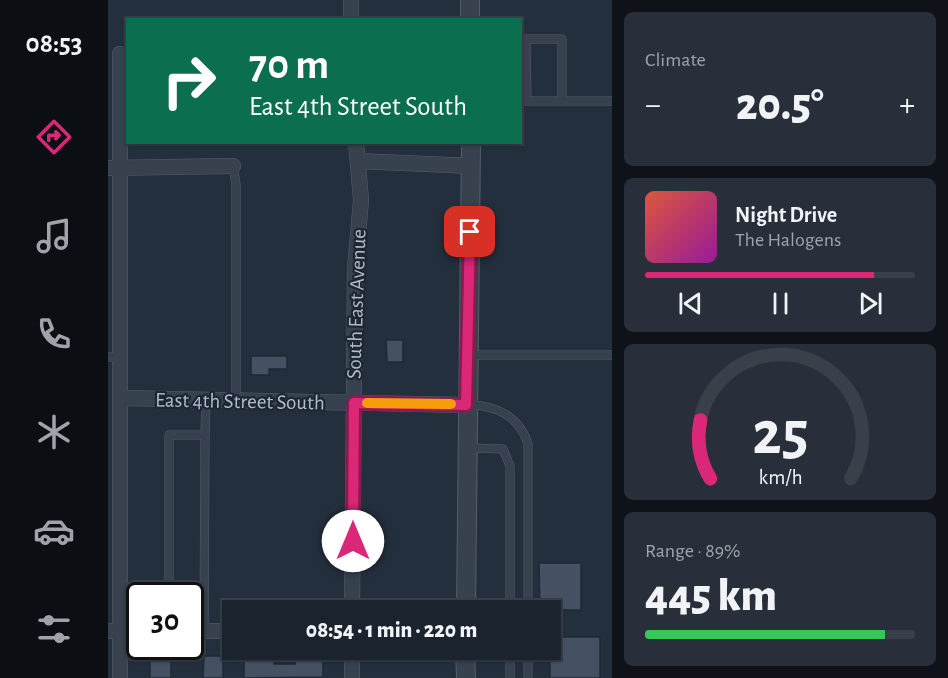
<!DOCTYPE html>
<html lang="en">
<head>
<meta charset="utf-8">
<style>
	:root { --surface:#1b232e; --page:#282f3a; --text:#f1f3f6; --muted:#a0a4aa; --line:#39404a; --accent:#db2777 }
	body { margin:0; font-family:"Alegreya Sans",sans-serif; background:var(--page); color:var(--text); height:100vh; display:flex; flex-direction:column; font-size:22px; white-space:nowrap }
	* { box-sizing:border-box; margin:0 }
	p { font-size:20px; color:var(--muted) }
	.icon { flex:none; width:33px; height:33px; fill:none; stroke:currentColor; stroke-width:2; stroke-linecap:round; stroke-linejoin:round }
	.map { position:relative; flex:1; overflow:hidden }
	.details { display:flex; flex-direction:column; gap:12px; padding:12px; background:#0f1319; width:336px }
	.details>* { flex:none }
	.banner { position:absolute; left:18px; top:18px; width:396px; height:126px; border-radius:0px; box-shadow:0 2px 4px #0004,0 0 0 2px var(--line); background:#0b6e4f; color:#fff; overflow:hidden }
	.speed { position:absolute; left:18px; top:582px; display:flex; gap:12px; font-size:30px; font-weight:700; text-align:center }
	.speed>* { display:grid; place-content:center; width:78px; height:78px; border-radius:50%; background:var(--surface); box-shadow:0 2px 4px #0004,0 0 0 2px var(--line); line-height:1 }
	.speed .limit { border:3px solid #111; border-radius:9px; background:#fff; color:#111 }
	.pin { position:absolute; display:grid; place-items:center; width:51px; height:51px; color:#fff; margin:-26px; border-radius:12px; box-shadow:0 3px 9px #0006 }
	.me { position:absolute; width:66px; margin:-33px; rotate:0deg; stroke-linejoin:round; filter:drop-shadow(0 0 4px #0008) }
	.turn { display:flex; align-items:center; gap:21px; height:126px; padding:0 24px; font-size:27px }
	.turn .icon { width:78px; height:78px; stroke-width:2.5 }
	.turn b { display:block; font-size:42px; line-height:51px }
	.big { font-size:45px; font-weight:800; line-height:1.1 }
	.details .widget { flex:1; display:flex; flex-direction:column; justify-content:center; gap:9px; min-width:0; padding:0 21px; border-radius:9px; background:var(--page) }
	.details .dial { align-items:center; gap:0 }
	.dial svg { height:156px; overflow:visible; fill:none; stroke:var(--line); stroke-width:7; stroke-linecap:round; text-anchor:middle }
	.dial text { fill:var(--text); stroke:none }
	.song { display:flex; align-items:center; gap:18px }
	.cover { width:72px; height:72px; border-radius:9px; background:linear-gradient(135deg,hsl(10 70% 55%),hsl(300 70% 35%)) }
	.played { height:6px; border-radius:3px; background:linear-gradient(90deg,var(--accent) 85%,var(--line) 85%) }
	.keys { display:flex; justify-content:space-around; direction:ltr }
	.heat { display:flex; justify-content:space-between; align-items:center; font-size:33px; direction:ltr }
	.charge { height:9px; border-radius:4px; background:linear-gradient(90deg,#34c759 89%,var(--line) 0) }
	.trip { position:absolute; left:114px; top:600px; width:339px; height:60px; border-radius:0px; background:var(--surface); box-shadow:0 2px 4px #0004,0 0 0 2px var(--line); font-weight:800; line-height:60px; text-align:center }
	main { display:flex; flex:1; min-height:0 }
	.dock { display:flex; flex-direction:column; width:108px; justify-content:space-around; align-items:center; background:#0b0e12; color:var(--muted) }
	.dock .icon { width:42px; height:42px }
	.dock .selected { color:var(--accent) }
	.dock b { font-size:27px; color:var(--text) }
	.map>svg:first-child { display:block }
</style>
</head>
<body>
<main>
<nav class="dock">
<b>08:53</b>
<svg class="icon selected" aria-label="directions" viewBox="0 0 24 24"><path d="M12 3l9 9-9 9-9-9zM9 14v-3h6M13 9l2 2-2 2"/></svg>
<svg class="icon" aria-label="music" viewBox="0 0 24 24"><path d="M9 18V5l10-2v13"/><circle cx="6" cy="18" r="3"/><circle cx="16" cy="16" r="3"/></svg>
<svg class="icon" aria-label="phone" viewBox="0 0 24 24"><path d="M5 4h4l2 5-3 2q2 4 5 5l2-3 5 2v4C11 20 4 13 5 4z"/></svg>
<svg class="icon" aria-label="climate" viewBox="0 0 24 24"><path d="M12 3v18M4 7l16 10M4 17L20 7"/></svg>
<svg class="icon" aria-label="car" viewBox="0 0 24 24"><path d="M5 17H2v-5l4-1 3-4h7l3 4 3 1v5h-3M9 17h6M6 11h13"/><circle cx="7" cy="17" r="2"/><circle cx="17" cy="17" r="2"/></svg>
<svg class="icon" aria-label="filters" viewBox="0 0 24 24"><path d="M4 7h16M4 17h16"/><circle cx="9" cy="7" r="2"/><circle cx="15" cy="17" r="2"/></svg>
</nav>
<div class="map">
<svg width="504" height="678" viewBox="0 0 504 678">
	<rect width="100%" height="100%" fill="#242f3e"/>
	<path fill="#455162" stroke="#1f2835" stroke-width="1.5" d="M278,340H295V362H279Z
		M143,356H179V369H161V375H143Z
		M431,563H473V610H432Z
		M442,637H492V678H442Z
		M96,656H115V678H95Z
		M142,657H157V660H166V664H187V658H215V677L136,678V660H142Z
		M42,658H63V678H42Z"/>
	<g fill="none" stroke-linecap="round" stroke-linejoin="round">
		<g stroke="#565f6c" stroke-width="9">
			<path id="service" d="M412,101H504
				M419,101L418,39H454V101
				M125,166L128,184V400
				M361,355H504
				M0,357H13
				M360,405C388,405 411,416 420,444V610
				M97,435L98,400
				M361,448L395,449L402,466V610
				M61,596V435H97L96,632
				M402,650V678
				M420,678V650"/>
		</g>
		<g stroke="#565f6c" stroke-width="16">
			<path id="minor" d="M243,0V20
				M250,161L364,166
				M0,168L125,166
				M13,398L359,405
				M244,610L247,269L253,200L248,142
				M0,631H32
				M82,631H124
				M12,678V54
				M244,678V650"/>
		</g>
		<g stroke="#565f6c" stroke-width="20">
			<path id="tertiary" d="M362,0V20
				M358,610L363,142
				M357,650L358,678"/>
		</g>
		<use href="#service" stroke="#38414e" stroke-width="8"/>
		<use href="#minor" stroke="#38414e" stroke-width="15"/>
		<use href="#tertiary" stroke="#38414e" stroke-width="18"/>
	</g>
	<g fill="none" stroke-linecap="round" stroke-linejoin="round">
		<g stroke="#8e194d" stroke-width="15">
			<path id="route" d="M245,541L246,403L358,405L362,232"/>
		</g>
		<use href="#route" stroke="#db2777" stroke-width="10"/>
		<path stroke="#f59e0b" stroke-width="10" d="M259,403L343,404"/>
	</g>
	<g text-anchor="middle" stroke-width="4.5" stroke-linejoin="round" paint-order="stroke">
		<g font-size="21" fill="#b4bcc9" stroke="#1d2633">
			<text transform="translate(248 304) rotate(-88)" y="7">South East Avenue</text>
			<text transform="translate(132 401) rotate(1)" y="7">East 4th Street South</text>
		</g>
	</g>
</svg>
<div class="speed"><div class="limit">30</div></div>
<div class="pin" style="left:362px;top:232px;background:#d93025"><svg class="icon" aria-label="arrive" viewBox="0 0 24 24"><path d="M6 21V4h12l-3 4 3 4H6"/></svg></div>
<svg class="me" style="left:245px;top:541px" viewBox="-20 -20 40 40"><circle r="19" fill="#fff"/><path d="M0-13L10 11 0 6-10 11z" fill="#db2777"/></svg>
<div class="trip">08:54 · 1 min · 220 m</div>
<div class="banner">
<div class="turn"><svg class="icon" aria-label="right" viewBox="0 0 24 24"><path d="M7 20v-9h11M14 6l5 5-5 5"/></svg><div><b>70 m</b>East 4th Street South</div></div>
</div>
</div>
<section class="details">
<div class="widget"><p>Climate</p>
<div class="heat"><a>−</a><b class="big">20.5°</b><a>+</a></div>
</div>
<div class="widget">
<div class="song"><i class="cover"></i><div><b>Night Drive</b><p>The Halogens</p></div></div>
<div class="played"></div>
<div class="keys"><svg class="icon" aria-label="previous" viewBox="0 0 24 24"><path d="M18 5L8 12l10 7zM5 5v14"/></svg><svg class="icon" aria-label="pause" viewBox="0 0 24 24"><path d="M8 5v14M16 5v14"/></svg><svg class="icon" aria-label="next" viewBox="0 0 24 24"><path d="M6 5l10 7-10 7zM19 5v14"/></svg></div>
</div>
<div class="widget dial"><svg viewBox="0 0 100 80">
<path d="M14 69A42 42 0 1 1 86 69"/>
<path d="M14 69A42 42 0 0 1 9 39" stroke="#db2777"/>
<text x="50" y="56" font-size="32" font-weight="700">25</text>
<text x="50" y="72" font-size="11">km/h</text>
</svg></div>
<div class="widget"><p>Range · 89%</p><b class="big">445 km</b><div class="charge"></div></div>
</section>
</main>
</body>
</html>
